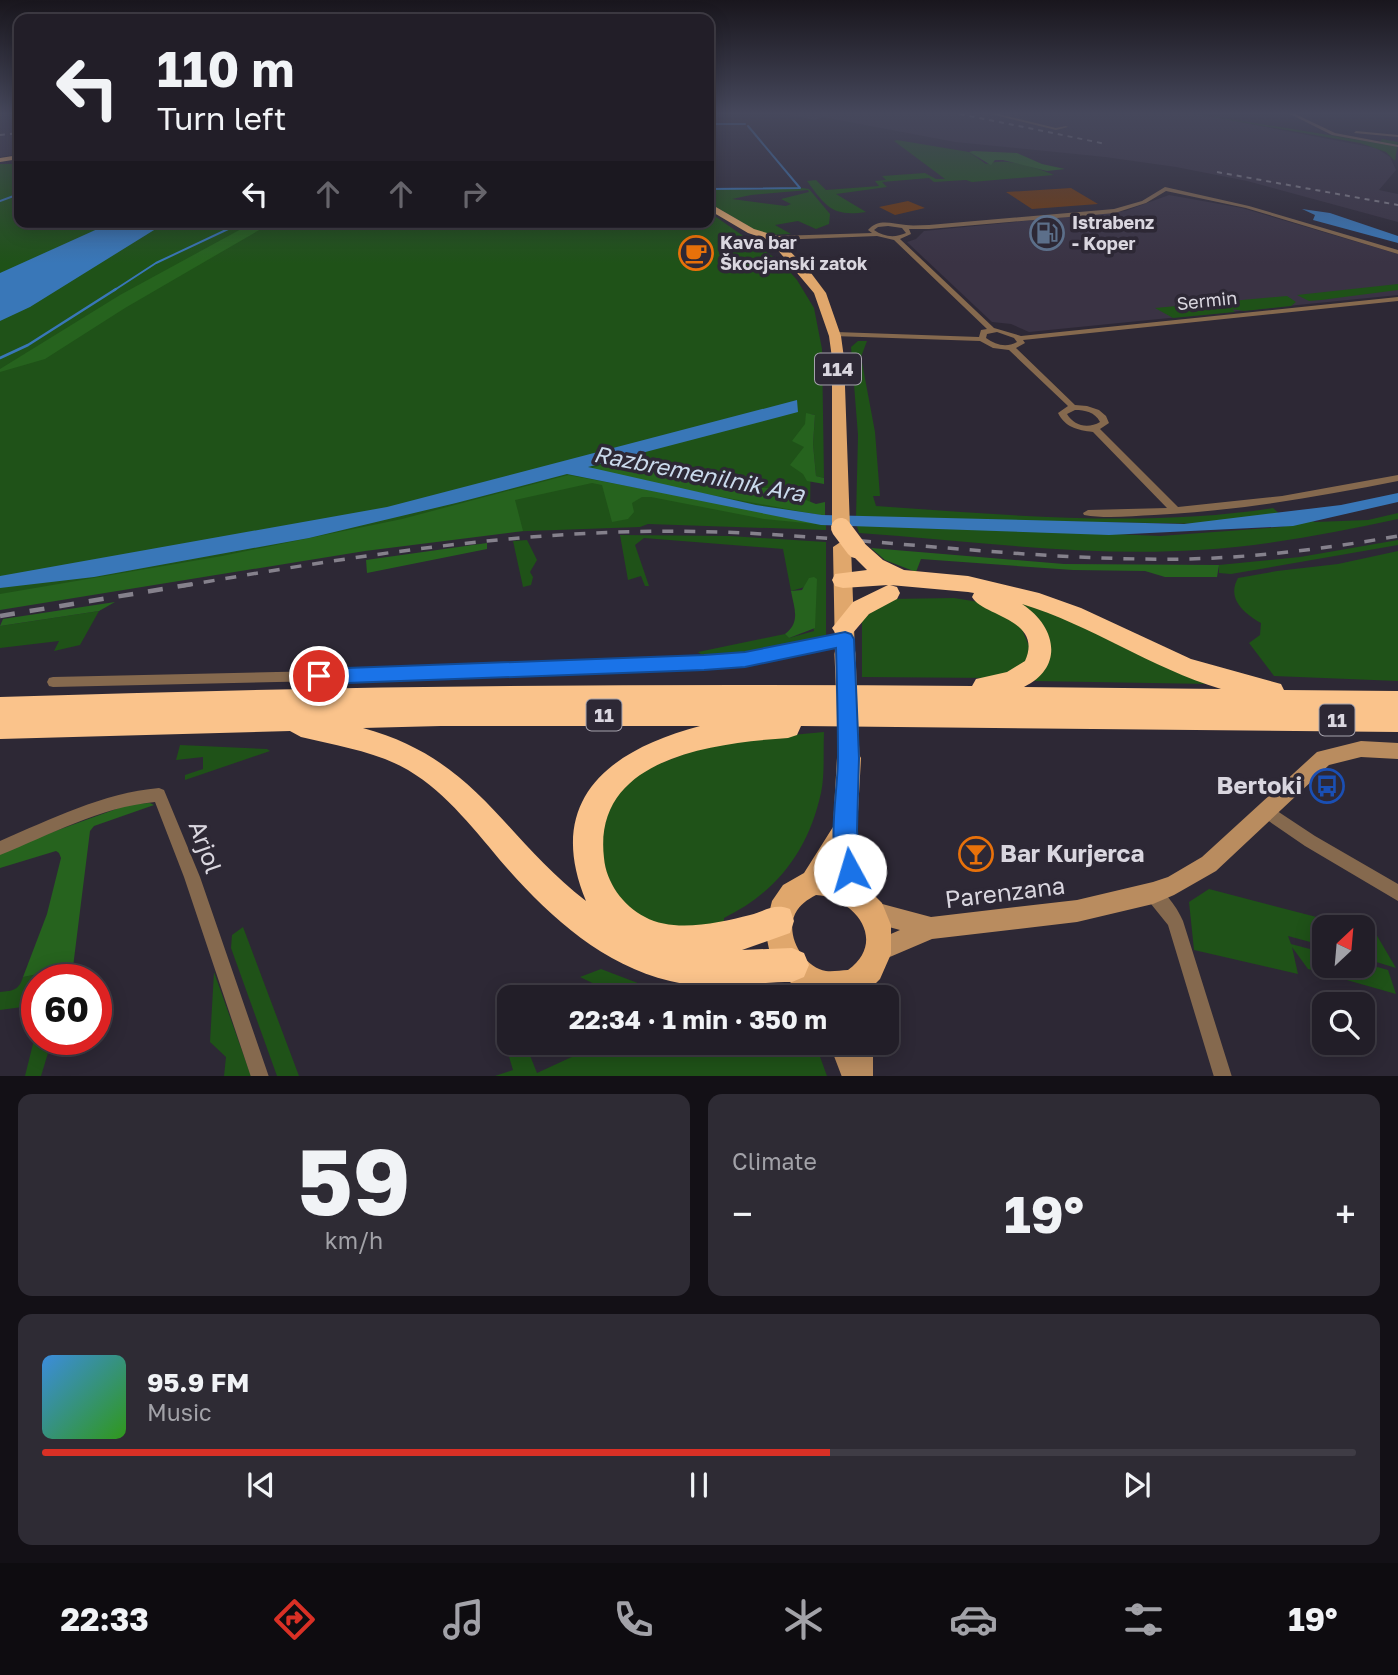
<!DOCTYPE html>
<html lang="en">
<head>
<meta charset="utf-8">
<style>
	:root { --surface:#221e28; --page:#2e2b34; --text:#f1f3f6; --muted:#a2a2a8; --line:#3f3c45; --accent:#d93025 }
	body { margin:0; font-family:"Golos Text",sans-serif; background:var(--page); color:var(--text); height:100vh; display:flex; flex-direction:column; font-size:26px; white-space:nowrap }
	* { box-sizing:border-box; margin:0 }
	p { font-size:23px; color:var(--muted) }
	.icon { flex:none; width:38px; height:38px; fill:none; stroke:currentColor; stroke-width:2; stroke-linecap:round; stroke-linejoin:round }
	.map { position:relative; height:1076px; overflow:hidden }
	.drawer { display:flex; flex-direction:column; gap:18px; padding:18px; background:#131016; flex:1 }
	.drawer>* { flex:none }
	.guide { position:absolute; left:14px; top:14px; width:700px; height:214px; border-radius:14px; box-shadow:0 4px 18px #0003,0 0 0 2px var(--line); background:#221e28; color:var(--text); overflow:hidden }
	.needle { width:46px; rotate:26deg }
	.buttons { position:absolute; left:1312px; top:915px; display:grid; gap:14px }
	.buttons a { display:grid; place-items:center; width:63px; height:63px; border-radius:14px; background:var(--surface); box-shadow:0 4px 18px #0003,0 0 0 2px var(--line); font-size:35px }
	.speed { position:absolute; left:21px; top:964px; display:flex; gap:14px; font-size:35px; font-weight:700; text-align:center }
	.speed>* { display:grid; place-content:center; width:91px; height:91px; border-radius:50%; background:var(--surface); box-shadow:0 4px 18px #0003,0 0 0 2px var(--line); line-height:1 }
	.speed .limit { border:10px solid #d22; background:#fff; color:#111 }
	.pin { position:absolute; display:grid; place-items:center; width:60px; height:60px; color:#fff; margin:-30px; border:4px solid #fff; border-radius:50%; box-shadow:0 2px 7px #0007 }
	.me { position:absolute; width:77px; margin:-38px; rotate:354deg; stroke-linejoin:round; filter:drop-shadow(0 0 5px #0008) }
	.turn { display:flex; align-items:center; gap:24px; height:147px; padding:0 28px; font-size:32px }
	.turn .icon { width:91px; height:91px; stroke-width:2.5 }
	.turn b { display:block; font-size:49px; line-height:60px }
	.lanes { display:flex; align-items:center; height:66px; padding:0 28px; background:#0003; justify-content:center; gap:35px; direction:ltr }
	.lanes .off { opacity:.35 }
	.big { font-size:52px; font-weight:700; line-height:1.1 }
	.drawer .tile { flex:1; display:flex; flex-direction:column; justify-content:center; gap:10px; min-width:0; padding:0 24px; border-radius:14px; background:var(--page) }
	.drawer .dial { align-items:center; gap:0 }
	.dial b { font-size:91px; line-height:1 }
	.song { display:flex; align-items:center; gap:21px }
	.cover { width:84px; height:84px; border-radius:10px; background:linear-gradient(135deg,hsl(210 70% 55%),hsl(110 70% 35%)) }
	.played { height:7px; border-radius:4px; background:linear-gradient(90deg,var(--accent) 60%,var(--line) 60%) }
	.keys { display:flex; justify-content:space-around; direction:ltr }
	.heat { display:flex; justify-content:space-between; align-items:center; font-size:38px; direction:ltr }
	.drawer .tiles { flex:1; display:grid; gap:18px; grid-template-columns:1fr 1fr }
	.tile:last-child { grid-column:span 2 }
	.trip { position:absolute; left:497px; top:985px; width:402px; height:70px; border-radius:14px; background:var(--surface); box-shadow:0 4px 18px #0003,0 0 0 2px var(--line); font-weight:700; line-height:70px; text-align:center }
	.dock { display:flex; height:112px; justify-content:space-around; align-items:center; background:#0e0c10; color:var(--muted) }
	.dock .icon { width:49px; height:49px }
	.dock .active { color:var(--accent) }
	.dock b { font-size:32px; color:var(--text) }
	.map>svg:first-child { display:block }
</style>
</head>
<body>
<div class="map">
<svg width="1398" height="1077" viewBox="0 0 1398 1077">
	<rect width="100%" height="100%" fill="#2d2835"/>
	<path fill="#3a3344" d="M0,112H19V154L0,157Z
		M776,112H1186L1376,148L1390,157L1396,170L1379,190L1398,194V222L1247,181L1176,167L1105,157L955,142L823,117L815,120Z
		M1169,195L1242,208L1398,254V295L1029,332L1011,324L992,322L907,242L916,239L924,231L1125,211Z"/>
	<path fill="#1f5218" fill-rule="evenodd" d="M1185,112L1379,143L1382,139L1398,142L1395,161L1386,152L1360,143Z
		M897,140L969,152L986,164C1007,157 1034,167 1054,175L972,182L966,180L934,182L929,178L882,182L887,187L836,194L866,212C833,217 826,207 807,181L816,180L826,190L879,186L875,181L886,180L882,176L925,173L936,179H945L894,141Z
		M0,164H19V222H709V212L782,263L797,280L814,308L822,349L824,478L816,476L813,444L815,415L811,414L810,523L826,525V530L648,524L640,527L473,533L0,606Z
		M796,187L809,189L830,214L829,224L816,229L798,221L775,225L791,234L764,235L709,203V197L715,198L709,195V188L760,190ZM808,190L809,192L781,199L791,204L786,206L732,199L751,195Z
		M1398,284V290L1321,300L1309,301L1297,295Z
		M1287,296L1296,302L1291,306L1244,311L1232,309L1235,312L1173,318L1155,308Z
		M858,341H867L861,357L875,432L880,496H873L876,506C1008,515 1142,528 1273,508L1283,517L1214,524L856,518L858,435L851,347Z
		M1398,513V519C1332,533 1267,546 1199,550C1086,557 972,541 859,533L856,523L1160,536L1281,527L1310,520L1315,522L1368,520Z
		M620,535L730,536L826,542V636C784,643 746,662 702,655L698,652L785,634L789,638L814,631L805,587L791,591L783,549L644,538L635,545L649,586H645L641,576L628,580Z
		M527,540L537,560L530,572L533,577L531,585L523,587L513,541Z
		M1398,540V545L1231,574L1219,573V565L1300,557Z
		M1398,551V681L1274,676L1249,643L1260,635L1261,623C1245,614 1226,599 1238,578L1277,571L1338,564Z
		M954,598L985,603L1021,627L1029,646L1027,661L1016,670L994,678L862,677V619L891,599Z
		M1015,599L1051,610L1210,684L1034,681L1044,670L1050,644Z
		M99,611L80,645L54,651L59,641L0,648V626Z
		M824,732C823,752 825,774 821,793C808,851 777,892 724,918V927H654L606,889L598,818L635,773L716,742Z
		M180,745L267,749L270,751L185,780V775L203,769V757L176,760Z
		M1209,889L1355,927L1325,928V946L1288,936L1291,944L1325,953V966H1363V963L1388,970L1396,994L1308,969L1292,947L1298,974L1194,950L1189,902Z
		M243,927L299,1076H277L231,948L232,935Z
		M1363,930L1376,934L1396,968L1363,958Z
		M73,967L71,980H37V1005L0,1010V992C13,991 19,990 23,977Z
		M601,969L656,990L745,991L770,997H621L580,977Z
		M214,972L251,1076H224L226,1057L210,1042Z
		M509,1004V1043H525L537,1073L602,1043H815L827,1076H495L513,1070L495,1010Z
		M37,1028V1040H52L41,1076H25Z"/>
	<path fill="#26631e" d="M973,151L1017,153L1042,164L1065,169L1047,171L1003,160H995L991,165L969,152Z
		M254,222H273L125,308L45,359L0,372V369L120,295Z
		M806,413L815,415L813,444L816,476L824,478V484L807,481L803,474L790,465L804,447L792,441L805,424Z
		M627,457L639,467L696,481L718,479L745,488H775L816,504L825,502V516L583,471Z
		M568,475L826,523V525L764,519L651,497H642L632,503L634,512L628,519L612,522L602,485L592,483L515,500L523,531L365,551L0,610V594L222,556L402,519Z
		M487,543V549L367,573L366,560Z
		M871,548L1064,564L1219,565L1217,577H1165L1145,571L1073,570L921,559L916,572L885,560Z
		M814,577L817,579L815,628L789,638L785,634C801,622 794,608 791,591L802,590L809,578Z
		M115,602L99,611L0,626L3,619Z
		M150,803L154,805L94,826L90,831L73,967L23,977L47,914L61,858L59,853L56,851L0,868V851L130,804Z"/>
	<path fill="#3977b8" d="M1302,209L1330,213L1398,236V243L1313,220L1315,215Z
		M113,222H167L30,307L0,321V273Z
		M797,400L798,412L588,467L756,505L822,515L1184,524L1341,505L1398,493V502L1293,526L1109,535L821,525L567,474L456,503L309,538L94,577L0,588V576L387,507Z"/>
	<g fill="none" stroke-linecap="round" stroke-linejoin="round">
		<path stroke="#3977b8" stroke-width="2" d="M709,124H745
			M709,189L800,188L748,126
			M0,201L19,194
			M113,291L156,263L243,222"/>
		<path stroke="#3977b8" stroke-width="2.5" d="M0,358L28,345L116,289"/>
	</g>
	<path fill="#71380b" d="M1071,188L1098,204L1032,209L1006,192Z
		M908,201L925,208L895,215L879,207Z"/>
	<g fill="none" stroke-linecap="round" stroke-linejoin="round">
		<path fill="#85694e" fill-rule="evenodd" d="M983,112H990L1056,128L1066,126L1068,127L1056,130Z
			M1286,112H1291L1335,133L1398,145V147L1332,135Z
			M1356,131L1398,135V137L1354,133Z
			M1165,187L1249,206L1398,250V254L1246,208L1166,191L1146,203L1115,213L929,229H909L911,234L900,239L994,328L1021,336L1398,297V301L1023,340L1025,343L1016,348L1075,405L1087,406L1099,410L1106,416L1109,423L1100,429L1178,507L1282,496L1398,475V481C1317,497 1236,511 1154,515C1132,516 1106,519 1084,515L1083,513L1088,510L1167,508L1093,432C1077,430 1065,427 1058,413L1068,406L1009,350L993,348L980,341L833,336V332H836L979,337L981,330L987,329L894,240L877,236L777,240L774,238L777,236L872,233L868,230C879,218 891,224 906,225C913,226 921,225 929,225L1114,209L1142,201ZM888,226L902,228L906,233C895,238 884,237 874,230L878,227ZM997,332L1014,338L1017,342C1006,348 996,345 986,338L987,334ZM1075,410C1085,410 1095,412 1100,422C1088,429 1074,426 1067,414Z
			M845,634L849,636L851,639L849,642L845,644L745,665L703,668L369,680L53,687L49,686L47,682L49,678L53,677L369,670L703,658L745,655Z
			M159,788L164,790L200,877L269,1077H251L184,877L155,802C100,807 50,835 0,855V841C51,819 103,793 159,788Z
			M1265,803L1315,836L1398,884V901L1305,846L1260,815L1258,810L1260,805Z
			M1153,885C1165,890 1178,909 1183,921L1232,1077H1214L1168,925L1147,899L1145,893L1147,887Z"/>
		<path fill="#b98c5f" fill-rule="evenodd" d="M1361,741L1398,743V759L1361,757L1329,765L1216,871L1174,895L1153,904L1077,922L932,939L878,962L870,959L867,951L870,943L900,930L863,920L860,912L863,904L871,901L931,917L1077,900L1153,882L1168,877L1202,857L1317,752Z
			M829,1043H873V1077H842Z"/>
		<path fill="#e0a76c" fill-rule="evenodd" d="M19,155V159L0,162V158Z
			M709,203L754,229L784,238L785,246L811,273L826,293L841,336L844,358L850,528L847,532H835L832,528V358L829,336L814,293L776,248L775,242L748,233L709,210Z
			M842,541L851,547L855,654L852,660L845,662L838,660L835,654L833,547Z
			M849,748L857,751L861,758L857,830L864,885L882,903L891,925V954L880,979L869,990L851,998H820L798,989L783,976L769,949L765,930L772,901L783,885L804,873L833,827L837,758L841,751ZM816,895C855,898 888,941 848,970C841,970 833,972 826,971C803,967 785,935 795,914C800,904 807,900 816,895Z"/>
		<path fill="#fac38b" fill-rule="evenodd" d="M856,541L864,543L883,560L904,570L968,576L1039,593L1081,608L1191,659L1281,684L1284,690L1398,691V732L801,726L797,735L788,738C714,743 592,757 604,858C606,882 623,906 645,917C674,933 719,923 750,915C765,911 774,903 790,909L794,921L790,933L742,950L792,948L804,953L809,965L804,977L792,982C752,982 709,991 670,981C603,965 550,917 506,867C476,832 448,794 408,770C375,751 337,746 301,737L290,731L0,739V697C324,686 648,683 972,686L976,679L1007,672L1025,661C1044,619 982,616 972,597L974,593L968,592L890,585L897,587L900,593L897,599L869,614L852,634L844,637L836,634L832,628L853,602L888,585L843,588L835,586L832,580L835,574L867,570L845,548L848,543ZM1022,604C1091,625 1151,668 1221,689L1024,687C1065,667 1056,626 1022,604ZM441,726H700C609,750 544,800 586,901C502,836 477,759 363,728Z"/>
		<path stroke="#85818c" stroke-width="2" stroke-dasharray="5 5" stroke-linecap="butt" d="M950,112L1106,144
			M0,135L19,133
			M1217,172L1398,205"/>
		<path stroke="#85818c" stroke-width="3.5" stroke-dasharray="11 11" stroke-linecap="butt" d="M182,586C360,555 538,526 719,532C860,537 1000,557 1142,559C1228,561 1313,551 1398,536"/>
		<path stroke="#85818c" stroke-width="4.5" stroke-dasharray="15 15" stroke-linecap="butt" d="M0,616L193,584"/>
		<path stroke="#e0a76c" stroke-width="21" d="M845,654L849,758"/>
		<path stroke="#fac38b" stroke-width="20" d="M841,528L856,548"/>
	</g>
	<linearGradient id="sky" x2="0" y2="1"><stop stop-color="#19161d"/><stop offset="0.43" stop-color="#46485c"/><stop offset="1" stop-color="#46485c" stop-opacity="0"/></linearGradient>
	<rect width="1398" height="263" fill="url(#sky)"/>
	<path fill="#1a73e8" stroke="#114b97" stroke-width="2" d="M845,632L851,634L854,639L859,758L857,830L861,870L858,879L850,882L841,879C826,841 838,795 838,756C838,720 837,684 836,648L745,667L704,670L319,684L313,682L310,676L313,671L319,669L704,655L745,652Z"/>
	<defs>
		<g id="fuel-ring" transform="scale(1.75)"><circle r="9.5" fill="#2d2835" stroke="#5c6f8a" stroke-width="1.5"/><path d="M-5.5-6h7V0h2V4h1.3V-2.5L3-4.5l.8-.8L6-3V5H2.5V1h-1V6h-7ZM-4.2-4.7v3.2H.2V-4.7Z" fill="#5c6f8a"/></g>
		<g id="cafe-ring" transform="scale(1.75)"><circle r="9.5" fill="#2d2835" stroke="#e8710a" stroke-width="1.5"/><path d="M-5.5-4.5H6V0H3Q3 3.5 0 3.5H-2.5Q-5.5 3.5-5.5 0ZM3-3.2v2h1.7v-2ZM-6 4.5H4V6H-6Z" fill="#e8710a"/></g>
		<g id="bus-ring" transform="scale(1.75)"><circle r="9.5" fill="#2d2835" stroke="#1a4fb4" stroke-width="1.5"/><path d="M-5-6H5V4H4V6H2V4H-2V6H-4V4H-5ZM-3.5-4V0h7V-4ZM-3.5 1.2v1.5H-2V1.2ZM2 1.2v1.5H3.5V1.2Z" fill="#1a4fb4"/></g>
		<g id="bar-ring" transform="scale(1.75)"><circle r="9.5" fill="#2d2835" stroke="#e8710a" stroke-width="1.5"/><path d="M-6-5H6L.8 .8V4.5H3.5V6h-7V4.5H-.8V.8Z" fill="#e8710a"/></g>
	</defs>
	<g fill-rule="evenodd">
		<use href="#fuel-ring" x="1047" y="233"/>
		<use href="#cafe-ring" x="696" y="253"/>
		<use href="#bus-ring" x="1327" y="786"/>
		<use href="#bar-ring" x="976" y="854"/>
	</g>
	<g text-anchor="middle" stroke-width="7" stroke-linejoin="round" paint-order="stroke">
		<g font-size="18" font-weight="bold" fill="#d9d6df" stroke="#2d2835" text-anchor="start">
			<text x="1072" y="229">Istrabenz<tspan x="1072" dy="21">- Koper</tspan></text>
			<text x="720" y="249">Kava bar<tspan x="720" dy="21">Škocjanski zatok</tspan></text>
		</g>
		<g font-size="18" fill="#d9d6df" stroke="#2d2835">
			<text transform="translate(1207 301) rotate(-6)" y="6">Sermin</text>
		</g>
		<g fill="#2d2835" stroke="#a5a2ac" stroke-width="2">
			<rect x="815" y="353.5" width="46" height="31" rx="5"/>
			<rect x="586.5" y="699.5" width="35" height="31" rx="5"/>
			<rect x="1319.5" y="704.5" width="35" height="31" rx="5"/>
		</g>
		<g font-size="19" font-weight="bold" fill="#d9d6df">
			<text x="838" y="376">114</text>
			<text x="604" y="722">11</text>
			<text x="1337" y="727">11</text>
		</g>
		<g font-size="23" font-style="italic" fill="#cadaec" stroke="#2d2835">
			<text transform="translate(699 474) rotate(11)" y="8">Razbremenilnik Ara</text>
		</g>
		<g font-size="24" font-weight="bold" fill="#d9d6df" stroke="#2d2835" text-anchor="end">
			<text x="1302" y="794">Bertoki</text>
			<text x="1000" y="862" text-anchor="start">Bar Kurjerca</text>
		</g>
		<g font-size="24" fill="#d9d6df" stroke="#2d2835">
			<text transform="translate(205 847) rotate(70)" y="8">Arjol</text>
			<text transform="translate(1005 893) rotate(-7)" y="8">Parenzana</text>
		</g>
	</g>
</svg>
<div class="buttons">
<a><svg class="needle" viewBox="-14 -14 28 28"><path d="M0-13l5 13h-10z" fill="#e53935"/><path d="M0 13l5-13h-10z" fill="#a2a2a8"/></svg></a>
<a><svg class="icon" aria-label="search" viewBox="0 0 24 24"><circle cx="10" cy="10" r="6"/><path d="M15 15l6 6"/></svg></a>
</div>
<div class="speed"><div class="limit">60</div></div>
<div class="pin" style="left:319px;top:676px;background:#d93025"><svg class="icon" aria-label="arrive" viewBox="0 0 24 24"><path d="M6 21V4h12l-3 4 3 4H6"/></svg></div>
<svg class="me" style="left:850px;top:870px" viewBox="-20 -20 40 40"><circle r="19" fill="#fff"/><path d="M0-13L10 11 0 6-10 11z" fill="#1a73e8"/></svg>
<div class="trip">22:34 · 1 min · 350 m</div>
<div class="guide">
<div class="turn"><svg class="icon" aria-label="left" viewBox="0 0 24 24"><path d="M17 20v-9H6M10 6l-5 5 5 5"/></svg><div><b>110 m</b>Turn left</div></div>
<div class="lanes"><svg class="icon" aria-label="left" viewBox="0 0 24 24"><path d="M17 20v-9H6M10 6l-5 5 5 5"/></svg><svg class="icon off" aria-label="ahead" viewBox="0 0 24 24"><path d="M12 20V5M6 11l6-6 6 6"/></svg><svg class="icon off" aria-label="ahead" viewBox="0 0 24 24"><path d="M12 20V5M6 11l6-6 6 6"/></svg><svg class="icon off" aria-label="right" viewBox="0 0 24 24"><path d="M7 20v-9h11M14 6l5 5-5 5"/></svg></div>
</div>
</div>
<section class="drawer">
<div class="tiles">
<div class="tile dial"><b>59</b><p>km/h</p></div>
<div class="tile"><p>Climate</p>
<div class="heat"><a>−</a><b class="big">19°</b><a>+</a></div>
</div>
<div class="tile">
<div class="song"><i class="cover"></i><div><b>95.9 FM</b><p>Music</p></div></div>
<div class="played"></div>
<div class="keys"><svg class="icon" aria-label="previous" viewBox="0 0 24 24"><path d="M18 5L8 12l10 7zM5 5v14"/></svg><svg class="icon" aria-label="pause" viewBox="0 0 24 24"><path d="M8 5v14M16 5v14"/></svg><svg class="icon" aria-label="next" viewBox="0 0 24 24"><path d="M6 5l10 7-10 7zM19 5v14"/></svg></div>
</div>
</div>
</section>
<nav class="dock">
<b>22:33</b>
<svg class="icon active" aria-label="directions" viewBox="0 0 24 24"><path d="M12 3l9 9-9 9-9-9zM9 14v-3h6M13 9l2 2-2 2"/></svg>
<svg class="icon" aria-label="music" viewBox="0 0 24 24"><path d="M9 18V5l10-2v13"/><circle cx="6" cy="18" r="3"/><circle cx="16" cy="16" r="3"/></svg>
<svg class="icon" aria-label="phone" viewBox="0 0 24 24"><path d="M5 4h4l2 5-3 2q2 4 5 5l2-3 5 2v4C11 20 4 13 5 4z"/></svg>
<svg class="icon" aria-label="climate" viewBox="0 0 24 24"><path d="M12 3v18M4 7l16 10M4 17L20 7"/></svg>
<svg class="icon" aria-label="car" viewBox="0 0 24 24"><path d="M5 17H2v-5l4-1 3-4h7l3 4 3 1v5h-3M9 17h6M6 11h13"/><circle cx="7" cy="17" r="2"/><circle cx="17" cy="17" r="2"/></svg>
<svg class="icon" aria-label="filters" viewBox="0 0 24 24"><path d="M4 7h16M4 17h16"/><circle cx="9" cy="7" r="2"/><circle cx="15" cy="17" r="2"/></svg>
<b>19°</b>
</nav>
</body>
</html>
